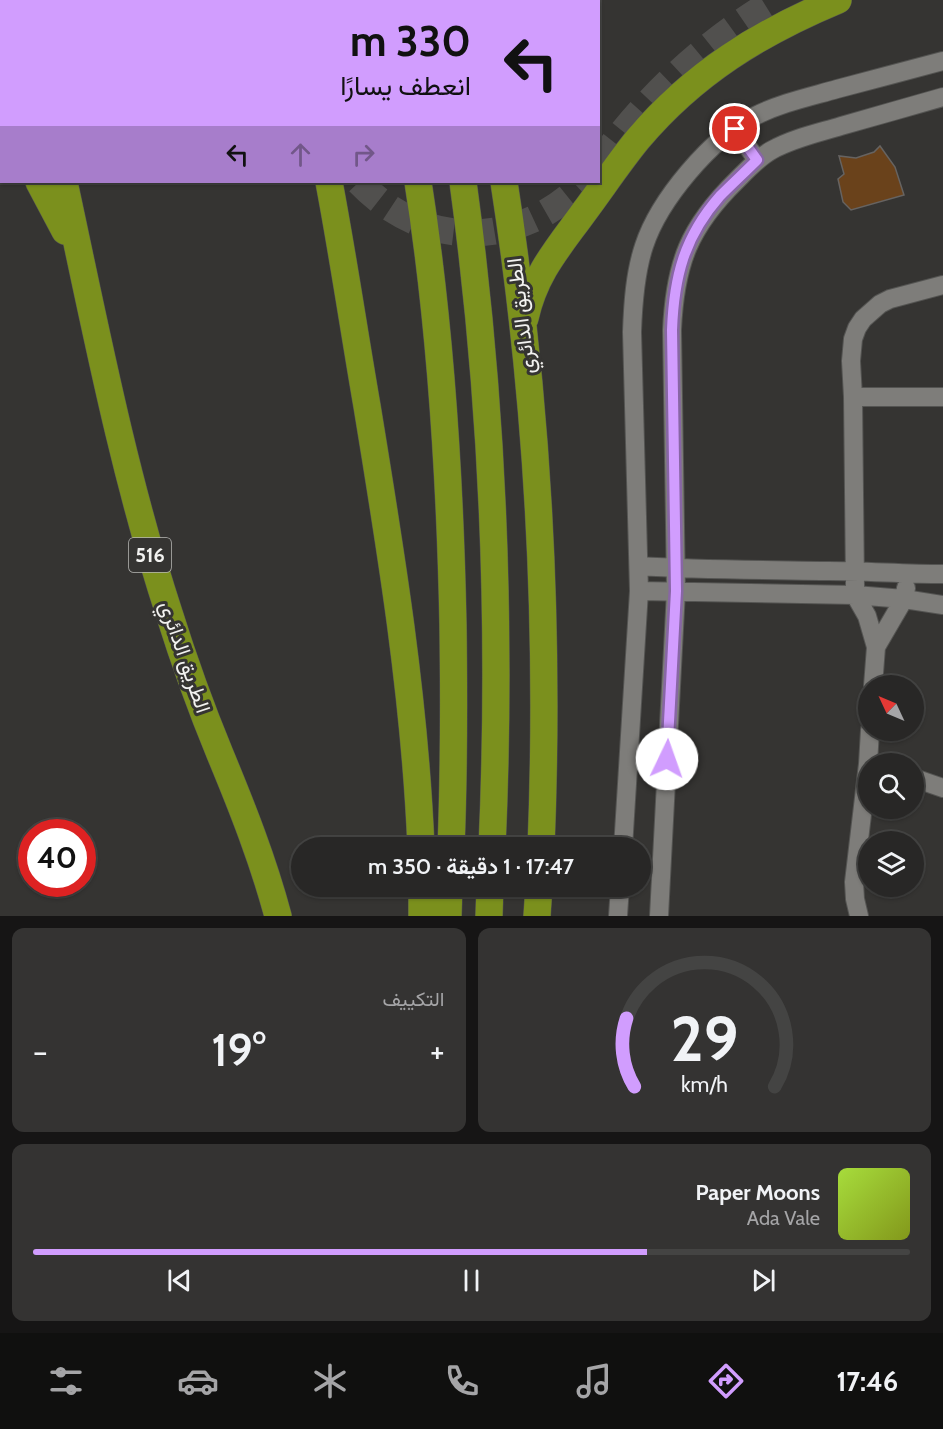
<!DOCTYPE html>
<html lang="ar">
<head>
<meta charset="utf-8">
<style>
	:root { --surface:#282726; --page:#343332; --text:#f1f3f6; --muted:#a5a5a7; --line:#444443; --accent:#d19dfe }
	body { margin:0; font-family:Cabin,Vazirmatn,sans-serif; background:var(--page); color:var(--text); direction:rtl; height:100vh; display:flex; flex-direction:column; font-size:22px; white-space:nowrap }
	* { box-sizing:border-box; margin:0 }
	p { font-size:20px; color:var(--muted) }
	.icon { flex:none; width:33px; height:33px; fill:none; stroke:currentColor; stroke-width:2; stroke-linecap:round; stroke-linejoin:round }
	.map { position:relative; height:916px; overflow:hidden; direction:ltr }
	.details { display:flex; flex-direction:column; gap:12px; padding:12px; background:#161515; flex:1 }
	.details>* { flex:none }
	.hud { position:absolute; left:0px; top:0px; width:600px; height:183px; box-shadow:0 2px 4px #0004,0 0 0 2px var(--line); direction:rtl; background:#d19dfe; color:#111; overflow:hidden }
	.needle { width:39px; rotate:314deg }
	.fabs { position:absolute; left:858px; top:675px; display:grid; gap:12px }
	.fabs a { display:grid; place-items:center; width:66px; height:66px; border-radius:50%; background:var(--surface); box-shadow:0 2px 4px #0004,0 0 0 2px var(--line); font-size:30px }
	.speed { position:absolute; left:18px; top:819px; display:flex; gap:12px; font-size:30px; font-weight:700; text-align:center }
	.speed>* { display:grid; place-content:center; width:78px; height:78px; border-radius:50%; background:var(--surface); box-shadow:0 2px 4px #0004,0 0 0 2px var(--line); line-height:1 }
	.speed .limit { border:9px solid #d22; background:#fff; color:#111 }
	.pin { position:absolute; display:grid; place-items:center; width:51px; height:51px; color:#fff; margin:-26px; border:3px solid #fff; border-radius:50%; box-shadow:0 2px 6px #0007 }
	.me { position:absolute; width:66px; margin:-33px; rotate:3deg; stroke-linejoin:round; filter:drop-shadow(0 0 4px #0008) }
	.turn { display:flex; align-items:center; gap:21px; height:126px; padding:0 30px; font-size:27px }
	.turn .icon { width:78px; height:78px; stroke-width:2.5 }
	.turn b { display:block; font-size:42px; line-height:51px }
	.lanes { display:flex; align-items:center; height:57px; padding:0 30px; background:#0003; justify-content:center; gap:30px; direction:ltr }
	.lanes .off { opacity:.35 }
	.big { font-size:45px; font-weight:600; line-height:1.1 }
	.details .tile { flex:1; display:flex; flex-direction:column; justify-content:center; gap:9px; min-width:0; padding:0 21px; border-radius:12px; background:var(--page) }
	.details .dial { align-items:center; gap:0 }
	.dial svg { height:156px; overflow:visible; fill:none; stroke:var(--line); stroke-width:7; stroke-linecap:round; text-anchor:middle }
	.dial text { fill:var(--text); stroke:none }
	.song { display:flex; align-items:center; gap:18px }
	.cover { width:72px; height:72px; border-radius:9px; background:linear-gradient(135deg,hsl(80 70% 55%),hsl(70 70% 35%)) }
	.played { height:6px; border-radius:3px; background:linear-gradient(90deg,var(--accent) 70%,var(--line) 70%) }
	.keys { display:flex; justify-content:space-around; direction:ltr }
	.heat { display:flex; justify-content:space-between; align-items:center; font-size:33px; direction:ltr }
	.details .tiles { flex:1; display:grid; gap:12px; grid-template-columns:1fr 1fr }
	.tile:last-child { grid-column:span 2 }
	.trip { position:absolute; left:291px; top:837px; width:360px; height:60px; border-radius:30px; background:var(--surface); box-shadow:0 2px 4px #0004,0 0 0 2px var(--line); font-weight:600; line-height:60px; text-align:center; direction:rtl }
	.menu { display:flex; height:96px; justify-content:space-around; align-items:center; background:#10100f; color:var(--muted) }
	.menu .icon { width:42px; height:42px }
	.menu .active { color:var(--accent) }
	.menu b { font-size:27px; color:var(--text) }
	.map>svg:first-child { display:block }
</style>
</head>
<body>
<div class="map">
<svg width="943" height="916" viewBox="0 0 943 916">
	<rect width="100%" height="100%" fill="#353432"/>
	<path fill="#6a421b" stroke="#666361" stroke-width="1.5" d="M880,146L895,167L904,195L851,210L843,202L838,179L844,174L839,156L856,158L874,152Z"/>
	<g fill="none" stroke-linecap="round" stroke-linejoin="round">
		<path stroke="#51504e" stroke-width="27" stroke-dasharray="27 14" stroke-linecap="butt" d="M598,164C646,97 705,42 776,0
			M359,182C425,251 519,249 585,182"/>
		<g stroke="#545452" stroke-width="20">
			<path id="minor" d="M735,129L757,160
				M853,397H943
				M639,566C702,570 765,570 828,571C866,571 904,574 943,574
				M639,591L855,595L904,599L943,605
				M876,647L904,599L906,588
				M873,686L876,647L867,616L855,595V586L853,397L851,361L853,339L857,328L863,319L880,304L890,299L943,285
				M914,778L943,788
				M623,848L639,591L632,332C633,303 635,273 644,246C659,200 711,138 755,116C781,103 809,97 837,89C872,80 908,70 943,61
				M618,916L620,886
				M659,916L676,591L672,330C675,263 689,227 737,180C748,169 759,157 772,150C794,138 818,133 841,126C875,116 909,107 943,97
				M859,916L855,899L854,882L868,764L870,730"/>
		</g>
		<g stroke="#545452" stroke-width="26">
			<path id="major" d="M553,2L555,0"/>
		</g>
		<g stroke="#545452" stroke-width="28">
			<path id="highway" d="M25,0V2
				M293,0L294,2
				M384,0V2
				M432,0L433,2
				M472,0V2
				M0,117L2,119
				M39,182L65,231
				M64,182C95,326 123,472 169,613C184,661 201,708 220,754C242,807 263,860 278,916
				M329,182C343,256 354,331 367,406C391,552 415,699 421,848
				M418,182C441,328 450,476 453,625C454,699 454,773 451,848
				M463,182C493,402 502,625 492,848
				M504,182C538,402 550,625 541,848
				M525,318C535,273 558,248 584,212C602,188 619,162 638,139C694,73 759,33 838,0
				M422,886V916
				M448,916L449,886
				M489,916L490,886
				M537,916L539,886"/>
		</g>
		<use href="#minor" stroke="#7e7d7a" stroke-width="18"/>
		<use href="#major" stroke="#7c8842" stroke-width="24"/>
		<use href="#highway" stroke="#7b901d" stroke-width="27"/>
	</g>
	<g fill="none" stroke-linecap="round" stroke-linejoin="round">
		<g stroke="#8866a5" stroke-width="15">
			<path id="route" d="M667,759L676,591L672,330C674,277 684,237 720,196C732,184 745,172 757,160L735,129"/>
		</g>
		<use href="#route" stroke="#d19dfe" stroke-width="10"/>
	</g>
	<g text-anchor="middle" stroke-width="6" stroke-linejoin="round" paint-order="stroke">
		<rect fill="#353432" stroke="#b9b9b7" stroke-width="1.5" x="129" y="538" width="42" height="34" rx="4.5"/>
		<g font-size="20" font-weight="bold" fill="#f2f2f0">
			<text x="150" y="562">516</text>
		</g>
		<g font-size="21" fill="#f2f2f0" stroke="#353432">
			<text transform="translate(521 316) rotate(-97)" y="7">الطريق الدائري</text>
			<text transform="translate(185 657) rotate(71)" y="7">الطريق الدائري</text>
		</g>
	</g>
</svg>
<div class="fabs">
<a><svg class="needle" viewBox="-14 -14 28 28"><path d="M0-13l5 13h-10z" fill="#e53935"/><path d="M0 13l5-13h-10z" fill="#a5a5a7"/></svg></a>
<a><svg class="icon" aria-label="search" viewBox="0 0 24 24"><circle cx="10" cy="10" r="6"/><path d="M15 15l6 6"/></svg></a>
<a><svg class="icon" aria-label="layers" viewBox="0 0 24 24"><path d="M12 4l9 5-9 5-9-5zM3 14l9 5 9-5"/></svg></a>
</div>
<div class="speed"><div class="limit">40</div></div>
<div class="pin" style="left:735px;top:129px;background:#d93025"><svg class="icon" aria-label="arrive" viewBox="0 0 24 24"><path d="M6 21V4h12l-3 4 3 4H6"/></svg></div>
<svg class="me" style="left:667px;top:759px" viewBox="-20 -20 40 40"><circle r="19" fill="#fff"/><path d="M0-13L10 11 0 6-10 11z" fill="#d19dfe"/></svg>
<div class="trip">17:47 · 1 دقيقة · 350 m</div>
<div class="hud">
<div class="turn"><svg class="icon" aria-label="left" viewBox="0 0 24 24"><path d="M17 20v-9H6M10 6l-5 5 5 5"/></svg><div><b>330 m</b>انعطف يسارًا</div></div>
<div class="lanes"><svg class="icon" aria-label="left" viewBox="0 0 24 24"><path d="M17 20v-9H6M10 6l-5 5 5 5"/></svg><svg class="icon off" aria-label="ahead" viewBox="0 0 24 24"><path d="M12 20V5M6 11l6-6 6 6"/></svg><svg class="icon off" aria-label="right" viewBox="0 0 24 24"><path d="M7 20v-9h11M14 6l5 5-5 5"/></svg></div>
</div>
</div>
<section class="details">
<div class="tiles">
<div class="tile dial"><svg viewBox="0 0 100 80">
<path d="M14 69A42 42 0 1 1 86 69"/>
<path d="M14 69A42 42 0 0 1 10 34" stroke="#d19dfe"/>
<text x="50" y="56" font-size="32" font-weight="700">29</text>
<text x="50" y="72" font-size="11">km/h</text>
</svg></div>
<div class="tile"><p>التكييف</p>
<div class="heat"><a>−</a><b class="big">19°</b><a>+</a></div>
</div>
<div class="tile">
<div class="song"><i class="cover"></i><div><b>Paper Moons</b><p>Ada Vale</p></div></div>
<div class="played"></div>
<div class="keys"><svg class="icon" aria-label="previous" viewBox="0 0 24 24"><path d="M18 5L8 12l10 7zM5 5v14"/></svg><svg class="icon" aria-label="pause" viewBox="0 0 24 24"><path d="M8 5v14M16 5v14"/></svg><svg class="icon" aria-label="next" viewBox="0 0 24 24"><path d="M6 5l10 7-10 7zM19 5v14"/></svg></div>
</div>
</div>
</section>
<nav class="menu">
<b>17:46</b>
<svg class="icon active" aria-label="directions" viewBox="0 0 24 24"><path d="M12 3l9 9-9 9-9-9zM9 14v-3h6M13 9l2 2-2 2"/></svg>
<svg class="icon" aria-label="music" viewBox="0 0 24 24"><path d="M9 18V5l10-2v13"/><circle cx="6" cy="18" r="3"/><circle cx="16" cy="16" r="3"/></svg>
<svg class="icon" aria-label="phone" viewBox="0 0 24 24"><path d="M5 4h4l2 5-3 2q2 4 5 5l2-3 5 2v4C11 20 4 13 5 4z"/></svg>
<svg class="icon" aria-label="climate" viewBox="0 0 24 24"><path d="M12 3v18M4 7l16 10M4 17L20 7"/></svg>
<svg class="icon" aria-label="car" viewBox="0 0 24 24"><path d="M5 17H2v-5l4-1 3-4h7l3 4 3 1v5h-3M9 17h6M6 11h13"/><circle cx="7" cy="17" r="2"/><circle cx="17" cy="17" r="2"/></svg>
<svg class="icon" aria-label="filters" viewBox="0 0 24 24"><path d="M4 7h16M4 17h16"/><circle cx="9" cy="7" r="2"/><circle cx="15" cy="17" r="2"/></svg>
</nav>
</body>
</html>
